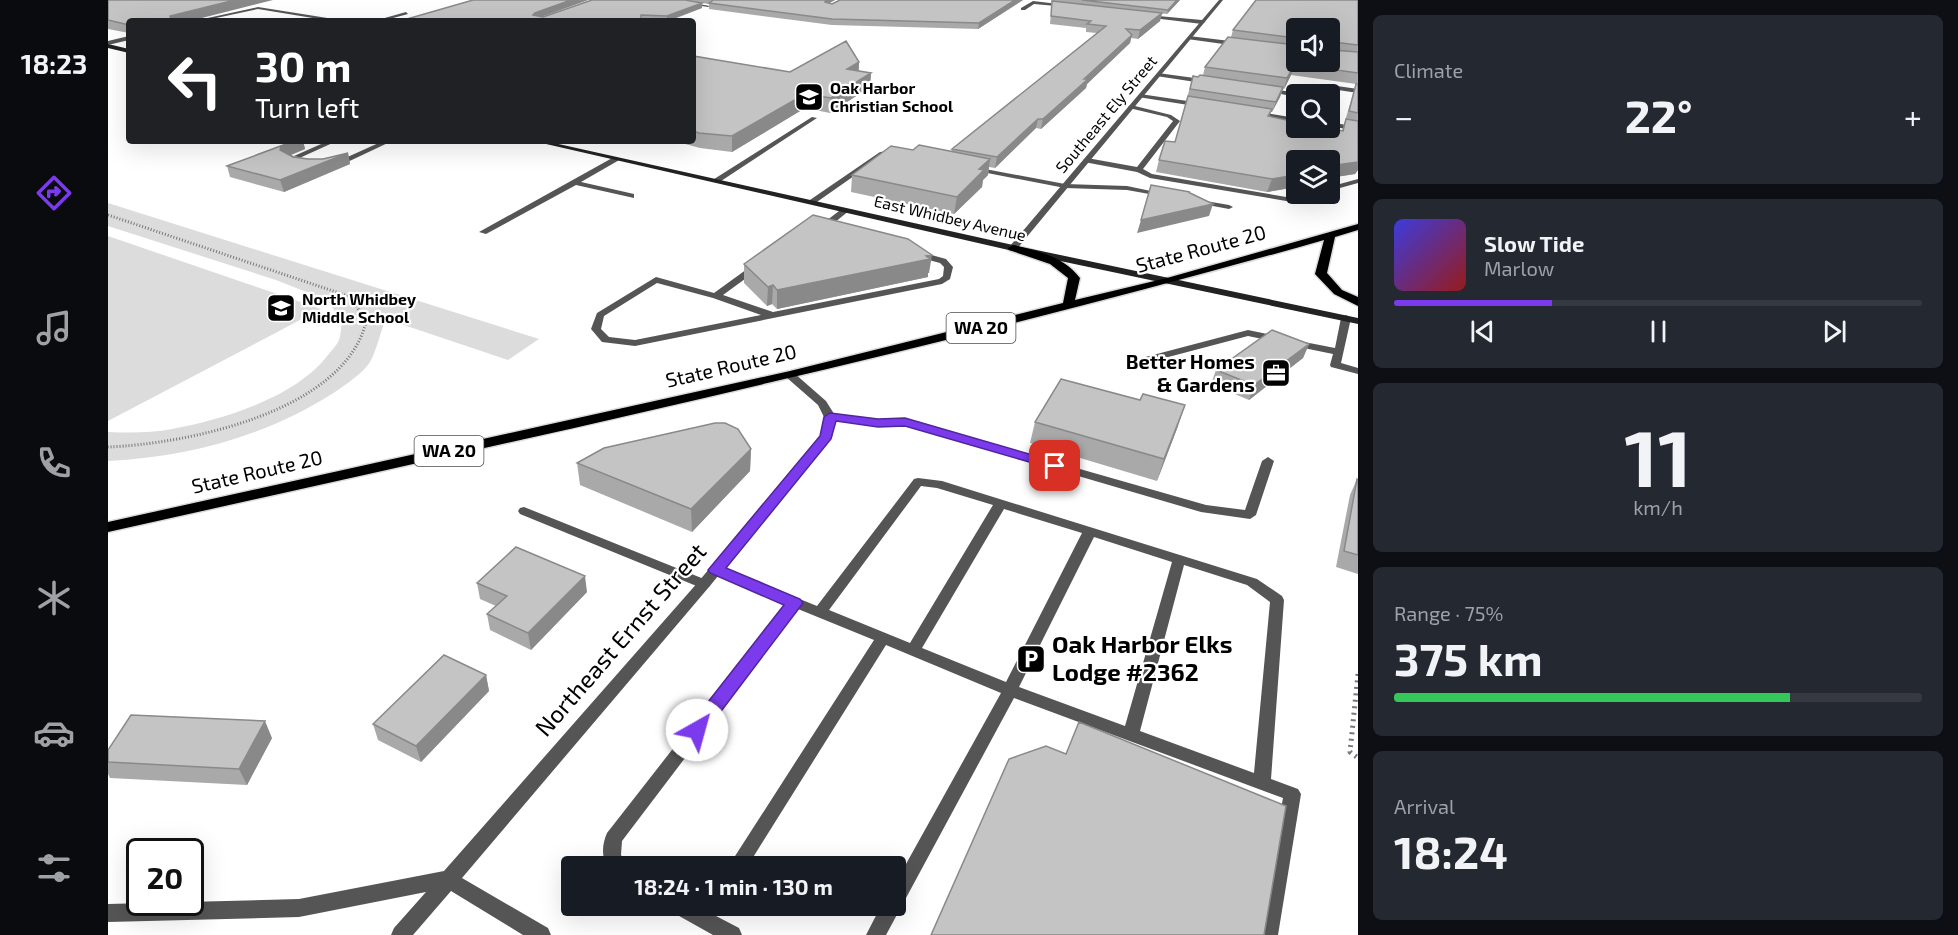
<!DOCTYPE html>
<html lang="en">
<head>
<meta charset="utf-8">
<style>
	:root { --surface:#171b24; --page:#242831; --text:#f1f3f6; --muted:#9ea1a6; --line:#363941; --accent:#7c3aed }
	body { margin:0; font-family:"Exo 2",sans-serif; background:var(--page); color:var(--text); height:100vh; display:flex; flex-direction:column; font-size:22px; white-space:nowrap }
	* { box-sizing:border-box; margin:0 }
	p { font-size:20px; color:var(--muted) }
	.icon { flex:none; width:33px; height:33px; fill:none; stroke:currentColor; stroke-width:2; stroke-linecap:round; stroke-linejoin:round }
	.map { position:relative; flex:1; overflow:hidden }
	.details { display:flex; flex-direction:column; gap:15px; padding:15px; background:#0d0f14; width:600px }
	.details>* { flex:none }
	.guide { position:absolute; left:18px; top:18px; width:570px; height:126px; border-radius:6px; box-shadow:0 6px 24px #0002; background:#202124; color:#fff; overflow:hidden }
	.tools { position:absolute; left:1178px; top:18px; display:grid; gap:12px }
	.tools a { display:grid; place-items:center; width:54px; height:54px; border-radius:6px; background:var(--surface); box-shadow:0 6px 24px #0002; font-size:30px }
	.speed { position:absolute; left:18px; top:838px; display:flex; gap:12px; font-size:30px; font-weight:700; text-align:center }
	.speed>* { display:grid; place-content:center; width:78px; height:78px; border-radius:50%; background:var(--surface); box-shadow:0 6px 24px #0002; line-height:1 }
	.speed .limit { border:3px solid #111; border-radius:9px; background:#fff; color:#111 }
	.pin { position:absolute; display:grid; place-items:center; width:51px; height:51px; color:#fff; margin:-26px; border-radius:12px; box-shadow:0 3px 9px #0006 }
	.me { position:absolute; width:66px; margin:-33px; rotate:38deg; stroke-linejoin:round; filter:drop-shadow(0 0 4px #0008) }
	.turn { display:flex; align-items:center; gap:21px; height:126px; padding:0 30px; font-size:27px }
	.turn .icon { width:78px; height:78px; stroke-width:2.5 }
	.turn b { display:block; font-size:42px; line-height:51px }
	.big { font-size:45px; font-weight:700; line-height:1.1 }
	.details .tile { flex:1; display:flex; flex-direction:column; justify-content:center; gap:9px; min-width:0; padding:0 21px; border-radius:9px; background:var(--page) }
	.details .dial { align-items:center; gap:0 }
	.dial b { font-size:78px; line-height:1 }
	.song { display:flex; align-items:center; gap:18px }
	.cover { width:72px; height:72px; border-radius:9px; background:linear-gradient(135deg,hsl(240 70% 55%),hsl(0 70% 35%)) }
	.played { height:6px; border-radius:3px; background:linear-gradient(90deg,var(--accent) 30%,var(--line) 30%) }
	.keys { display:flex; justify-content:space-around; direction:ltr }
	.heat { display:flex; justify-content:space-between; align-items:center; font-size:33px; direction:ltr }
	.charge { height:9px; border-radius:4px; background:linear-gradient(90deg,#34c759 75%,var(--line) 0) }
	.trip { position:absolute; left:453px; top:856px; width:345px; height:60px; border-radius:6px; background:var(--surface); box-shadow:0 6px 24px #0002; font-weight:700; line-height:60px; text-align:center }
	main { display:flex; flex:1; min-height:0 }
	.tabs { display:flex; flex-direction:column; width:108px; justify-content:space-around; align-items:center; background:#090b0e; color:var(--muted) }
	.tabs .icon { width:42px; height:42px }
	.tabs .on { color:var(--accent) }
	.tabs b { font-size:27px; color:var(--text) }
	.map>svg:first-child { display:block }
</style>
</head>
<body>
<main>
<nav class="tabs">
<b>18:23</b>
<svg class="icon on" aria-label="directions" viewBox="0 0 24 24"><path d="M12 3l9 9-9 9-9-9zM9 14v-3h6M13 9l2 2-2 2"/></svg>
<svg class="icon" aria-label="music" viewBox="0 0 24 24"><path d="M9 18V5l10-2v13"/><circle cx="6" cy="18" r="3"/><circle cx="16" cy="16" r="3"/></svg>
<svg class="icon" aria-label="phone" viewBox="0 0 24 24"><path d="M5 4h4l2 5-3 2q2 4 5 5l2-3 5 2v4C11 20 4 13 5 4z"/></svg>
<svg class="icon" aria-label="climate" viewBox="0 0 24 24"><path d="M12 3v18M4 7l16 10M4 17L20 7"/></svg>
<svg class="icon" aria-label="car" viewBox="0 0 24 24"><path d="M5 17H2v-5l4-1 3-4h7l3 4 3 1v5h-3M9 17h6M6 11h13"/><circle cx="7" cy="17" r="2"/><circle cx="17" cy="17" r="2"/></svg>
<svg class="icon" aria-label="filters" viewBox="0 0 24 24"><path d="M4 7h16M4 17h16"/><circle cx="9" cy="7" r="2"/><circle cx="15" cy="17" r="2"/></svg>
</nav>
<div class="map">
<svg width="1250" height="935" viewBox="0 0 1250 935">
	<rect width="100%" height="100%" fill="#fff"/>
	<path fill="#dcdcdc" d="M0,203L431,339L400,360L278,319C272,332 269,350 262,362C254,374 238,384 227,392C159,436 80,457 0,461V432C21,433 44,433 64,429C115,420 188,397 220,355C224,350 229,345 231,340C233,335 233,327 234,322L219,300L168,280L0,226Z
		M0,236L213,309L0,421Z"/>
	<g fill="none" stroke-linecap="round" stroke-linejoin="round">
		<g stroke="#dbdbdb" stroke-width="3">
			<path id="primary" d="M1250,224V230L1227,237L1219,273L1234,290L1250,297V306L1226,294L1207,274L1216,240C815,354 407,441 0,532V522L682,371L955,303L960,278L942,264L901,250L900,248L905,245C930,251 955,256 972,278L967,300L1059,278Z"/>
		</g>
		<path stroke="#777" stroke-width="3" stroke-dasharray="1 2" stroke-linecap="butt" d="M0,215L243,297L258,322C236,412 78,444 0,447"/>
		<path stroke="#777" stroke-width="5" stroke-dasharray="2 4.5" stroke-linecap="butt" d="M1250,674L1242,752L1250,758"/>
		<path fill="#555" fill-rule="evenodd" d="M925,1L959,5L961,6L959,7L926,4L917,10H913V8Z
			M150,7L232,20L234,21H223L150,9L94,21H86Z
			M298,12L300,14L274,21H266Z
			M1039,15L1094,20L1097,22L1094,24L1037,17Z
			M21,36V40L0,45V41Z
			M1081,36L1130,42L1133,44L1130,46L1079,39Z
			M1050,73L1101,80L1104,82L1101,84L1048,76Z
			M1215,84L1250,89V93L1217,88L1215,94H1209L1212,86Z
			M1160,88L1188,93L1191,94H1188V97L1158,91Z
			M1032,94L1093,103L1096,105L1093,107L1030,97Z
			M1023,105L1063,115L1072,121L1035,169L1044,174L1184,198L1200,194H1211L1184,202L1042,178L1029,172L976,162L975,160L979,158L1029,167L1065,121L1059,117L1021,108L1020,107Z
			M1146,111L1188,118V122L1144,114L1143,113Z
			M704,117L709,118L610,183L603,181Z
			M1221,122L1250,127V131L1221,126Z
			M220,141H229L187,160L191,161V165H185L177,160Z
			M275,141H284L231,166L224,164Z
			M785,151L789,153L787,154L776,155L706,204L699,202L772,152Z
			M506,157L513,159L473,182L526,194V198L468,185L378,234L371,232Z
			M861,166L957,184L1019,186L1062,195L1058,197L1019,190L957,188L864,170H861Z
			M1250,179V183L1221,191V187Z
			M1086,199L1121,205L1125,207L1121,209L1089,203H1086Z
			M735,208L742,210L716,231H710V227Z
			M809,251L838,259L845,267L842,279L834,284L527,346L494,342L483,329L489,313L548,277L606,293L646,264H652V268L615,295L665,312L831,279L835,276L836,267L832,263L806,256V252ZM549,283L605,298L653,315L527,340L501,337L493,329L496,316Z
			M1238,315L1243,318L1233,363L1250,368V374L1223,367L1222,365L1225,354L1186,346L1181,343L1186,340L1227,348L1233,318Z
			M1140,330L1173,337L1174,339L1169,342L1140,336L1030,365L1025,362L1026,360Z
			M722,414L770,420L797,419L1098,505L1137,510L1154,461L1160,457L1166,461L1148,515L1142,519L1093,512L796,425L770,426L718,419L716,417L718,415Z
			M810,478L834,481L1149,579L1174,596L1176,600L1163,779L1190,789L1193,794L1170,935H1150L1175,798L906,698L778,935H758L773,906H788V882L893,693L778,645L639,867H620L766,640L690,609L514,841L513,855L521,867H500C493,858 494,844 499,833L678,604L603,573L601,570L603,567H613L709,606L806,479ZM813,486L829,488L885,505L802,643L721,610ZM896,509L974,533L898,682L814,648ZM986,537L1064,562L1017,726L911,687ZM1076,565L1139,585L1162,602L1146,773L1032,731Z
			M416,507L601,581L603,584L601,587H591L412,514L410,511L412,508Z
			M562,906H589L593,908L594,906H613L608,916L631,928L634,935H605L564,912Z"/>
		<path fill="#555" fill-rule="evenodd" d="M555,0H567L602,6L600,7Z
			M1111,0H1115L908,250H902V246Z
			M682,372L686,373L718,401L728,417L724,437L601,587L354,878L440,928L443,935H415L343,891L305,935H283L286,928L318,892L191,917L0,922V904L191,899L336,871L591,581L712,436L716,417L710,405L678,377L677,375Z"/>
		<path fill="#222" fill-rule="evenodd" d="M0,44L21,49V53L0,48Z
			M425,141H437L905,245L1250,318V324L905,251Z"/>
		<use href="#primary" fill="#000" fill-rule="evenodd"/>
	</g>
	<path fill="#a9a9a9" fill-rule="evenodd" d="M0,0L21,21V33L0,29Z
		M365,0H480L433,17H435L484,0H727L721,3L724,4L915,0L870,29L724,25L601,9V4L594,3V8L561,21H292Z
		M943,0H1072L1059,14L1002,7L1054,13L1052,21L1030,39L1023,38L1022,43L979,84L978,88L933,129L928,128L887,168L881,167L880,175L875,180L874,187L846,214L743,192L744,175L805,150L843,152L844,149L989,33L978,32V28L942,24L944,1Z
		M1250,0V170L1247,174L1221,178V160H1188V187L1159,192L1048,172L1051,160L1067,142L1085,76L1090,77L1095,75L1097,67L1123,37L1125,30ZM1188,28L1221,62H1188ZM1183,75L1248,84L1234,131L1161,117L1163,112H1164L1172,97L1175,89H1176Z
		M585,56L682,72L751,62V71L763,73L762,87L722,113L697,108L624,152L592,148L566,141H585Z
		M168,141H195L197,149L182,155L200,159H215L240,153L242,164L176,192L122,177L119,166L178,144Z
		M636,264L821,273H820V277L669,309L664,304L659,306L636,283Z
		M1201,344L1195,358L1141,400L1103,384L1108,370Z
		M1032,400L1070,426L1049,481L922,443L927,422Z
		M643,449L642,471L584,532L472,485L469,463Z
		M1249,479L1250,480V574L1228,567L1242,495Z
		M369,583L479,592L423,650L382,630L379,614L388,606L372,599Z
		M378,675L381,691L313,762L270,740L265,724Z
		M164,738L139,785L2,778L0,774V750Z"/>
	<path fill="#898989" d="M127,0H165L82,21H63L62,16Z
		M463,0H480L427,19L425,15L427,13Z
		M718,0H727L718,5L717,8Z
		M907,0H915L870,29L871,23Z
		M1069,0H1072L1059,14L1060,10Z
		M594,3V8L559,21V16Z
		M1054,13L1052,21L1030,39L1032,30Z
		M1024,35L1022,43L979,84L978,88L933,129L935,119L976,79Z
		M751,62L750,76L739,69Z
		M1187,64L1183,75L1176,89L1179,78Z
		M763,73L762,87L722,113L723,98Z
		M1175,87L1172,97L1164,112L1168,102Z
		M697,94V108L624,152V136Z
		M930,119L928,128L887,168L889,157Z
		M187,141H195L197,149L176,158L172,150L173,147Z
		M240,153L242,164L176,192L172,180Z
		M882,159L880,175L875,180L874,187L846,214L849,197L871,169Z
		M1250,162V170L1247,174L1221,178V166Z
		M1188,175V187L1159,192L1164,179Z
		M1105,204L1101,216L1029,233L1033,220Z
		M824,255L821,273H820V277L669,309V290Z
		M665,285L664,304L659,306L660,287Z
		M1201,344L1195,358L1141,400L1146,385Z
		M1077,405L1070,426L1049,481L1056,459Z
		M643,449L642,471L584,532L583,509Z
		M477,576L479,592L423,650L420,633Z
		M378,675L381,691L313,762L308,746Z
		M157,721L164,738L139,785L131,769Z"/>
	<path fill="#c4c4c4" stroke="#898989" stroke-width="1.5" d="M0,0H127L62,16L63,21H21V25L0,20Z
		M365,0H463L427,13L425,15L435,17L484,0H577L594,3L559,16L533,15V21H292Z
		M604,0H718L717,2L724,4L732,0H907L871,23L724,19L601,3L604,1Z
		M974,0H1069L1060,10Z
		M1148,0H1250V45L1225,42L1222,48L1224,50L1250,52V73L1187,64L1179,78L1097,67L1120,37L1188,45V62H1221V28H1188V38L1125,30Z
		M944,1L1054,13L1032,30L1018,29L1024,35L976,79H980L935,119H930L889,157L844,149L998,26L979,24L983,21L943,16Z
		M738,41L751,62L739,69L763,73L723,98L697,94L624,136L591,133L585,131V56L682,72Z
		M1092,75L1175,87L1168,102L1082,89L1085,76L1090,77Z
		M1248,84H1250V113L1241,111Z
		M1080,96L1164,109L1160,116L1188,122V128H1218L1235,131L1238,119L1250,121V162L1221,166V160H1188V175L1164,179L1051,160L1057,141L1067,142Z
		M186,141H187L173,147L172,150L185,157L200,159H215L240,153L172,180L119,166Z
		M811,145L882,159L871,169L876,170L849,197L744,175L783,146L805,150Z
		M1043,185L1082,192H1080L1105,204L1033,220Z
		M705,215L800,239L824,255L818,256L822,259L669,290L665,285L660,287L636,264Z
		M1164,330L1201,344L1146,385L1108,370Z
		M953,379L1032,400L1035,394L1077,405L1056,459L927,422Z
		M607,423H617L630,429L643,449L583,509L469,463L496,448Z
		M1249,479L1250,480V555L1236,551Z
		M408,547L477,576L420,633L379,614L399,596L369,583Z
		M336,655L378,675L308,746L265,724Z
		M23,715L157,721L131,769L0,762V750Z
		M971,722L1178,806L1156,935H823L901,759L938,746L958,754Z"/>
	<path fill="#7c3aed" stroke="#51269a" stroke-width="1.5" d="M722,413L770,419L797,418L952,463L954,466L952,468H942L797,426L770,427L728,421L723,439L618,568L692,599L695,603L595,735L589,737L582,735L579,730L582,725L676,605L602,573L600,570L712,436L716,417Z"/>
	<defs>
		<g id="school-square" transform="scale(1.5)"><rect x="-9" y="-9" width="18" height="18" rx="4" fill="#000" stroke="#fff"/><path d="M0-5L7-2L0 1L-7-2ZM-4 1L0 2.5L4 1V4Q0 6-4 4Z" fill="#fff"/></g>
		<g id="office-square" transform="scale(1.5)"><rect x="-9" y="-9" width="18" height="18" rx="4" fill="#000" stroke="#fff"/><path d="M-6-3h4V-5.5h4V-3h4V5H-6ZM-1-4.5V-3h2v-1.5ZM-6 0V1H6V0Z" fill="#fff"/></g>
		<g id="parking-square" transform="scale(1.5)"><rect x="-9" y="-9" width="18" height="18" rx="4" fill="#000" stroke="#fff"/><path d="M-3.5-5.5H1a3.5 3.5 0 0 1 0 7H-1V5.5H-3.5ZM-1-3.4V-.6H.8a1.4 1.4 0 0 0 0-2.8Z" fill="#fff"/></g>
	</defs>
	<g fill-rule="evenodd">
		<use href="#school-square" x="701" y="97"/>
		<use href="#school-square" x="173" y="308"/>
		<use href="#office-square" x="1168" y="373"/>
		<use href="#parking-square" x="923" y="659"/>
	</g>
	<g text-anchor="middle" stroke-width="4.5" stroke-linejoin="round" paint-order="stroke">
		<g font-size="16" font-weight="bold" fill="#000" stroke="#fff" text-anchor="start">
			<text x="722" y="94">Oak Harbor<tspan x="722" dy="18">Christian School</tspan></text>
			<text x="194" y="305">North Whidbey<tspan x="194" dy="18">Middle School</tspan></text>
		</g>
		<g font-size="16" fill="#000" stroke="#fff">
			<text transform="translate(998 114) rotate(-50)" y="6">Southeast Ely Street</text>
			<text transform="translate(842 218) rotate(13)" y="6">East Whidbey Avenue</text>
		</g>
		<g fill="#fff" stroke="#4c4c4c" stroke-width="1.5">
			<rect x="838.5" y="313" width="69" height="30" rx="4.5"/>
			<rect x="306.5" y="436" width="69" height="30" rx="4.5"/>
		</g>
		<g font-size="18" font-weight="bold" fill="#000">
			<text x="873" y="334">WA 20</text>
			<text x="341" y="457">WA 20</text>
		</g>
		<g font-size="20" fill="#000" stroke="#fff">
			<text transform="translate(1093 249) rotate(-15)" y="7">State Route 20</text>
			<text transform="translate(623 366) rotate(-13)" y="7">State Route 20</text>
			<text transform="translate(149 472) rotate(-13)" y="7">State Route 20</text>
		</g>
		<g font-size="20" font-weight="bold" fill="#000" stroke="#fff" text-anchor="end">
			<text x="1147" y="369">Better Homes<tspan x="1147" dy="23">&amp; Gardens</tspan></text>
		</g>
		<g font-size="24" fill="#000" stroke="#fff">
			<text transform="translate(513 640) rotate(-49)" y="8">Northeast Ernst Street</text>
		</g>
		<g font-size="24" font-weight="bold" fill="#000" stroke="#fff" text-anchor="start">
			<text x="944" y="653">Oak Harbor Elks<tspan x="944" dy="28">Lodge #2362</tspan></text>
		</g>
	</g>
</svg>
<div class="tools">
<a><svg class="icon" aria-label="sound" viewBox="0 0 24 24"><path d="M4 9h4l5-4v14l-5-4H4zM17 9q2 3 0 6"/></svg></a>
<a><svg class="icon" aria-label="search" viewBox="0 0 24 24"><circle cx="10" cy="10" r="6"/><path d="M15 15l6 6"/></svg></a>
<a><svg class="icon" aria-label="layers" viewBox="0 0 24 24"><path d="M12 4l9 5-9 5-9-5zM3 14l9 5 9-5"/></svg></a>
</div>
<div class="speed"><div class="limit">20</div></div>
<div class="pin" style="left:947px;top:466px;background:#d93025"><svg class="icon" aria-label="arrive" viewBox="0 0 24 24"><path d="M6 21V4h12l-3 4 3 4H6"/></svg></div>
<svg class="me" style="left:589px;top:730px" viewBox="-20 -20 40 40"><circle r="19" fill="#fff"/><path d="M0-13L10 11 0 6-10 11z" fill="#7c3aed"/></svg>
<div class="trip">18:24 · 1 min · 130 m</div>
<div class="guide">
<div class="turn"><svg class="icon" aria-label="left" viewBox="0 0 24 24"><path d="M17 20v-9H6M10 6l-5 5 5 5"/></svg><div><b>30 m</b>Turn left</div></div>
</div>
</div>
<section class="details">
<div class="tile"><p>Climate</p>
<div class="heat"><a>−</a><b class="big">22°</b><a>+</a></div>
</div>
<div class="tile">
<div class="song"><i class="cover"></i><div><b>Slow Tide</b><p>Marlow</p></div></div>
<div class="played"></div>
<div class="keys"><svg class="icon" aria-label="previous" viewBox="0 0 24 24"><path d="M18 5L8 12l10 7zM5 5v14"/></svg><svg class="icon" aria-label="pause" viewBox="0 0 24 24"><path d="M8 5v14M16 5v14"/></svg><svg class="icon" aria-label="next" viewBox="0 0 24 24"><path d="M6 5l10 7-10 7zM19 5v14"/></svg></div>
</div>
<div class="tile dial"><b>11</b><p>km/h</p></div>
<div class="tile"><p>Range · 75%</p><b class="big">375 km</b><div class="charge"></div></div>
<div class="tile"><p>Arrival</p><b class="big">18:24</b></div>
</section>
</main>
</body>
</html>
